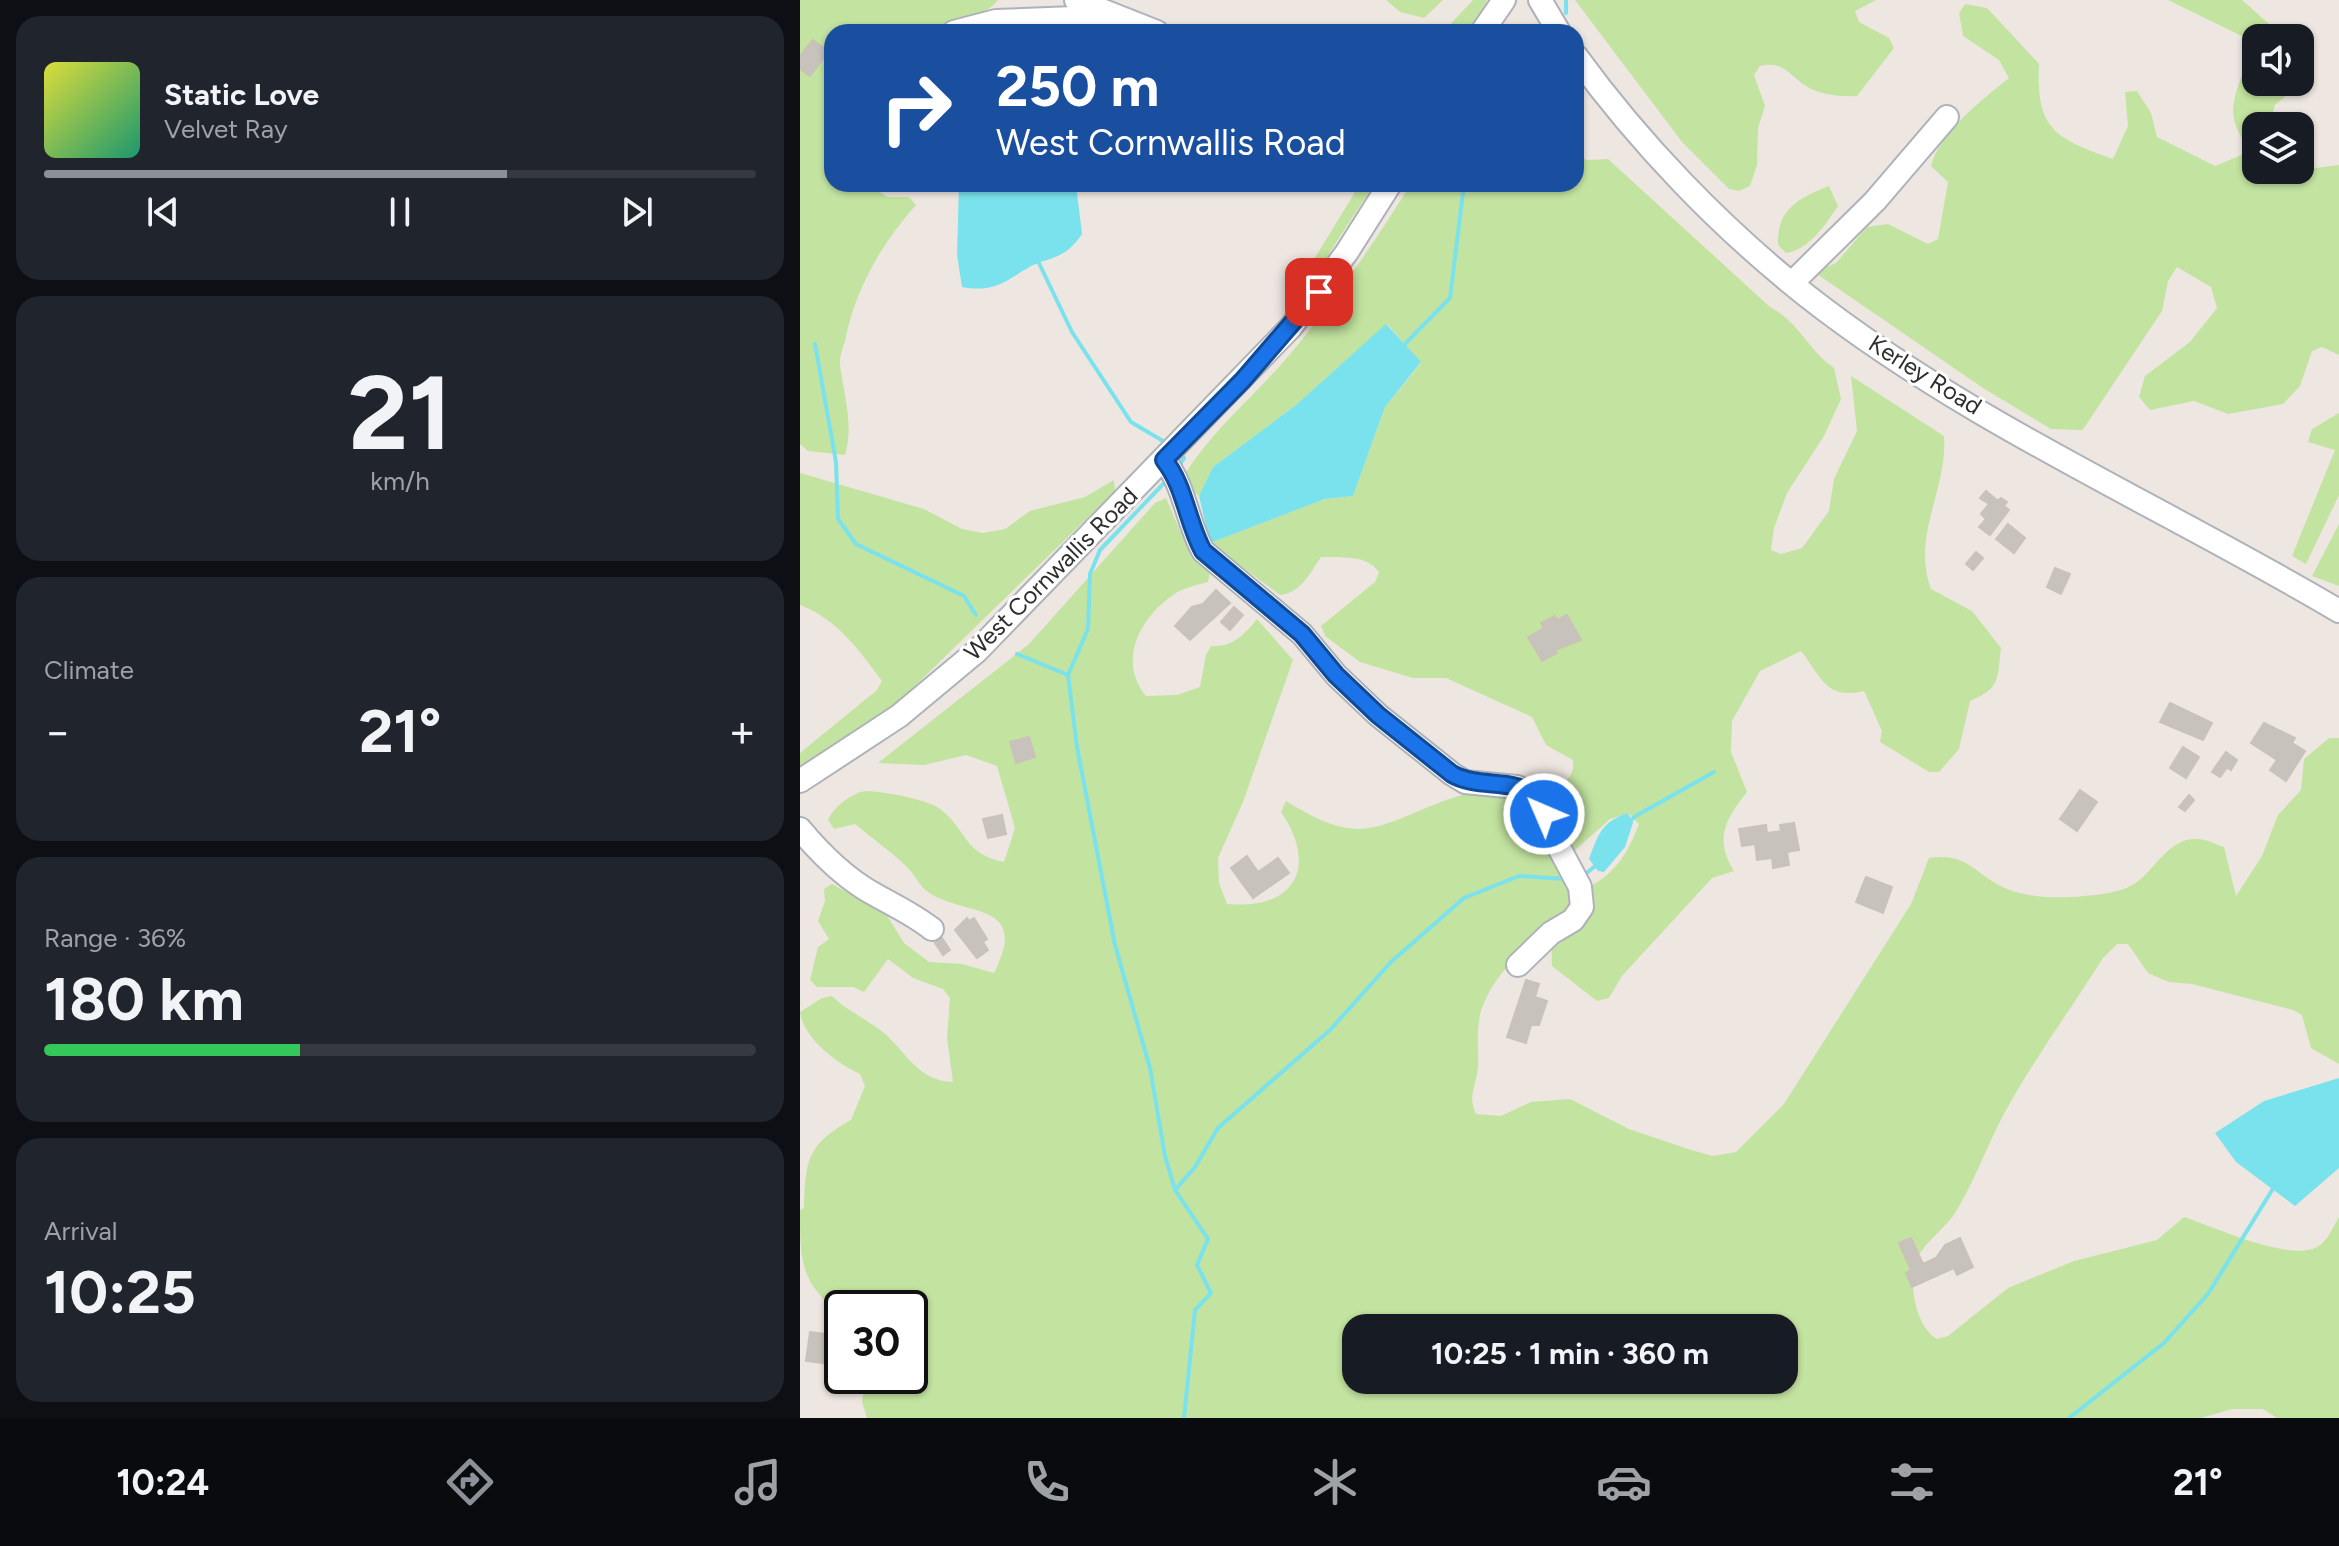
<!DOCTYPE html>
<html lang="en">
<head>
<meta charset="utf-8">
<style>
	:root { --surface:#171b24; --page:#20242c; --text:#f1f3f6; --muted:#9ea1a6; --line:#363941; --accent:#8c9099 }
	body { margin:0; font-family:Figtree,sans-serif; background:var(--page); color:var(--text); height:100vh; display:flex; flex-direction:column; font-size:30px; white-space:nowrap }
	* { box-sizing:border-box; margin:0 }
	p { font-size:26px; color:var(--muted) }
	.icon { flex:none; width:44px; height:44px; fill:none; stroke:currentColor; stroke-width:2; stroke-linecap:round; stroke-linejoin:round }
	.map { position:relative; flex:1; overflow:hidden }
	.panel { display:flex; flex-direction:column; gap:16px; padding:16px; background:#0d0f14; width:800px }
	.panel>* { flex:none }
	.banner { position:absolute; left:24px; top:24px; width:760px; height:168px; border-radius:24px; box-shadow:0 2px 6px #0004; background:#1a4fa0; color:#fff; overflow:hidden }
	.tools { position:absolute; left:1442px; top:24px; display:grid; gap:16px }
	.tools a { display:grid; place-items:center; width:72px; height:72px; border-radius:16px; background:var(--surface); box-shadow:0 2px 6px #0004; font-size:40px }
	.speed { position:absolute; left:24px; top:1290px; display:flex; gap:16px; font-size:40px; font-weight:700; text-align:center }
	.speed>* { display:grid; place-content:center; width:104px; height:104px; border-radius:50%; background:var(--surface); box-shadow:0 2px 6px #0004; line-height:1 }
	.speed .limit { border:4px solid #111; border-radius:12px; background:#fff; color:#111 }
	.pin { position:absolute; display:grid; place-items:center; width:68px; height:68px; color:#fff; margin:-34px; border-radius:16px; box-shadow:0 4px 12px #0006 }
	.me { position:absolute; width:88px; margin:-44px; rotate:315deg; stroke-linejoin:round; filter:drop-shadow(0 0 6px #0008) }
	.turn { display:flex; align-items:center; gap:28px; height:168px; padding:0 40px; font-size:36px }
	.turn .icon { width:104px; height:104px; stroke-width:2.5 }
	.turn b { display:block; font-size:56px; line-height:68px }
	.big { font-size:60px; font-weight:700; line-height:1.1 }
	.panel .widget { flex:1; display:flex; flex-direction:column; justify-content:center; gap:12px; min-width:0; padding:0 28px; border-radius:24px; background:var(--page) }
	.panel .dial { align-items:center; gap:0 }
	.dial b { font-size:104px; line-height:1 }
	.song { display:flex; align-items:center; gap:24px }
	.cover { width:96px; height:96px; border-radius:12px; background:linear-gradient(135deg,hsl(60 70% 55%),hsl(160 70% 35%)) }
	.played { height:8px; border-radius:4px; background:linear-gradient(90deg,var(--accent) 65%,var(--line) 65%) }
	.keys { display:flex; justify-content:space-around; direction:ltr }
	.heat { display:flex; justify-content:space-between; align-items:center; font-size:44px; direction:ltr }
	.charge { height:12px; border-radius:6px; background:linear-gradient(90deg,#34c759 36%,var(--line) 0) }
	.trip { position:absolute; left:542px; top:1314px; width:456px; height:80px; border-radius:24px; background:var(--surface); box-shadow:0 2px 6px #0004; font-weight:700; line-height:80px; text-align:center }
	.menu { display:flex; height:128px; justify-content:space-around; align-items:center; background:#090b0e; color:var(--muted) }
	.menu .icon { width:56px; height:56px }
	.menu .on { color:var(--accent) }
	.menu b { font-size:36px; color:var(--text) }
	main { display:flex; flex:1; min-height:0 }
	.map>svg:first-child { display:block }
</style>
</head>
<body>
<main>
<section class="panel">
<div class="widget">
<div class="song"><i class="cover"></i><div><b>Static Love</b><p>Velvet Ray</p></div></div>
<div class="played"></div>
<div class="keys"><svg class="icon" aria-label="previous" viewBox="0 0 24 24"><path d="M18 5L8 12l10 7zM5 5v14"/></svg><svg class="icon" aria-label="pause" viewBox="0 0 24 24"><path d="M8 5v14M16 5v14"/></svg><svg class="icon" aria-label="next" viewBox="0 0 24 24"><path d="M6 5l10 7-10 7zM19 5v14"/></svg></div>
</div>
<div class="widget dial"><b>21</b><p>km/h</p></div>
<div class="widget"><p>Climate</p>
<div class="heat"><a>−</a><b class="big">21°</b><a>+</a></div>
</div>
<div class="widget"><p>Range · 36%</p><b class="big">180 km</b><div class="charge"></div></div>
<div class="widget"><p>Arrival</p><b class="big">10:25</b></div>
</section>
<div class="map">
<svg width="1539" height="1418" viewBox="0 0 1539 1418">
	<rect width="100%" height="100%" fill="#eee7e1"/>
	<path fill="#c3e3a0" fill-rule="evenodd" d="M0,0H198C183,18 161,19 143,32H32V184H77L79,192L88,197H109L116,205C82,243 55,289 45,341C43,347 39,358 40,365C44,395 54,426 45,455L8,451L0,444Z
		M586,0H643L624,18L600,12Z
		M673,0H687L671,32H643Z
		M775,0H1076L1055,11L1059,22L1089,38L1094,48L1057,96C1042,97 1019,95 1006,86C989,75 983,60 960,66L954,75L965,106L958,128L957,165L950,186L939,191L929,189L882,142Z
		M1368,0H1442L1485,38H1456V43Z
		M1165,4L1187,8L1239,64C1236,130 1255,138 1313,159L1328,126L1325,92L1337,91L1351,113L1357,137L1415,166L1444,154C1446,139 1439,137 1435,123C1428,101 1444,73 1451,52L1456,51V82H1500V51L1507,58L1500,84L1475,105L1469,126H1456V170H1500L1539,165V355L1522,347L1512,351L1500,386L1483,404L1428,414L1394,401L1350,410L1339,397L1345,376L1390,342L1417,308L1411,287L1377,267L1368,281L1362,311L1286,425L1282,430L1251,429L1183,388L1014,272L1036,263L1067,227L1088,224L1128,244L1138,239L1148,182L1131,166C1139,133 1183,99 1209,78L1199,60L1163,36L1159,13Z
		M776,155L787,160L808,159L970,307C1000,323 1007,349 1034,368L1041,399L1024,436L987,493L974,528L971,550L981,554L1002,548L1029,511L1034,479L1057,431L1051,376L1144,436C1148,489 1111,536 1131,589L1172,611L1201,648C1197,679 1201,688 1170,701L1159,749L1139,772H1129L1080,742L1082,731L1064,691C1026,700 1022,678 1001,651L960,671L932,721L931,752L947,792C925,820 914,839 934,871L912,878L822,976L809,998L797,1001L752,966L751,929C724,949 697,971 684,1003C675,1022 679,1046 678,1066C677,1084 667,1096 676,1114L701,1116L731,1102L770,1099L829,1129L891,1150L913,1156L936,1152L984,1104L1111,904L1129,858C1171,852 1173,876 1210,890C1236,900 1276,898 1302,894C1312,893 1330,888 1337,882C1355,869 1369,839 1395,839C1405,838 1415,844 1424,847L1436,896L1462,856L1478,815L1501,790L1504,759L1529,738H1539V1064L1511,1048L1502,1015L1493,1010L1392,984L1369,982L1348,973L1328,944H1317L1303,958C1271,1009 1234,1059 1205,1112C1188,1143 1176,1178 1157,1210C1147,1228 1122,1243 1116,1262C1108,1284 1116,1327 1137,1339L1148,1336L1208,1288L1274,1261L1357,1240L1384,1217C1414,1227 1490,1262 1517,1247C1528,1241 1533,1227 1539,1217V1418H1477L1463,1409H1432L1401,1418H67L62,1402L66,1376H110V1308H42V1314C0,1284 0,1261 0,1210L4,1208C6,1161 6,1145 51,1120L65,1086L60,1074C38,1064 3,1038 0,1012L22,998L32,996C50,1013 67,1019 84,1033C107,1053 118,1081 153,1082L147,1038L150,998L143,989L113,978L88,959L64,992L53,987H17L10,980L18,947L29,939L18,921L25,901L24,889L32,884L86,914L104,943L129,962L162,964L194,973C231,900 164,917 128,892C120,887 115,875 108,868C92,852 73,839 55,824L34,829L28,820C34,807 46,798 60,792C73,788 128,800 139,808C167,829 163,854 204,862L215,828L197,766L166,755L124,765L78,763L229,644L355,503L366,498L392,559L410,572L408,582C397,585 383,588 373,595C340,618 317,661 346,696L377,695L400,687L406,655L411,646C432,648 445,634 457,619L493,660L443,802L418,858L419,883L427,904C494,910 519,868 481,812L486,801C507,814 533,829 559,829C607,829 674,766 723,803C748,823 761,865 775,893C810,880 826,859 839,824L828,813L810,819L773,852L762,834L748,789C763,783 775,779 773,760L746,745L732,717L646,678H613L560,662L525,636L521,626L575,582L579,572C566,554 541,558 521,557C510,573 501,593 480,595L410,543L525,499L553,496L585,407L621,363L587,324L496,405L413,467L399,496L388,487L385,474C410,434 446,403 478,368C526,314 572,246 611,184H776ZM556,1328H984V1380H556Z
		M560,184H576C546,223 524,266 493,305L490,299L496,281L505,274Z
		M1029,186L1038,206C1026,224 1009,250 986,253L978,245C977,209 997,199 1029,186Z
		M1539,413V495L1506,564L1492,556L1535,450L1508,442L1512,429Z
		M0,473L124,509L162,529L183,533L205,529L230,511L285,497L314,480L315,491L79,721L0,766V753L77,690L82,681C59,650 37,619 0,605Z
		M1539,524V586L1512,576Z"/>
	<path fill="#79e2ec" d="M159,184H276L282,234C264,261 248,257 231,266C205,281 195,293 162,287L157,255Z
		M586,324L621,362L585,407L553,496L525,499L410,543L399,496L413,467L496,405Z
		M828,813L833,823L825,847L804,872L798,871L789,859C798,835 802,821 828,813Z
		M1539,1078V1168L1495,1206L1436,1162L1415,1133L1464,1101Z"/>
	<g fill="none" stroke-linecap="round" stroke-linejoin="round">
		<path stroke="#79e2ec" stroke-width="4" d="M766,0V13
			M237,259L272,332L331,422L363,441
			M15,344L36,462L38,519L56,544L164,596L176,615
			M602,347L650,298L664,184
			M378,468L384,458
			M368,479L300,550L290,574L288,629L268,675L277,747L315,945L350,1068L365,1156L375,1190L408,1239L397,1265L411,1293L395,1310L384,1418
			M217,654L268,675
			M828,824L834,817L914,772
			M784,875L799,863
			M375,1190L395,1167L418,1128L530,1030L591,962L664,898L719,876L765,879
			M1269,1418L1364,1343L1408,1294L1474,1187"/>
	</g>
	<path fill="#c8c2bc" stroke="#cac2ba" stroke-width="2" d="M13,40L28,52L10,76L0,69V56Z
		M1186,491L1198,501L1201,498L1207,502L1204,506L1209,510L1190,535L1179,527L1186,519L1181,514L1189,504L1180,498Z
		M1208,524L1225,538L1214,553L1196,539Z
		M1176,552L1183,558L1173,570L1166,564Z
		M1255,568L1270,574L1261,594L1247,587Z
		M416,590L430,603L390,640L375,626L392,607L403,604Z
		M434,607L443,615L430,630L421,622Z
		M767,615L781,640L755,650L757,653L742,661L728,637L744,628L741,623L755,616L757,620Z
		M1370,703L1412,723L1403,740L1360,722Z
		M1464,723L1495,738L1492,743L1505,751L1486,781L1470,770L1477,760L1451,743Z
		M229,737L235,757L216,763L210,742Z
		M1383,747L1399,757L1386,778L1370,768Z
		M1426,752L1437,760L1431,770L1419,762Z
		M1418,763L1426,769L1420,777L1412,772Z
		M1280,790L1297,802L1277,831L1260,819Z
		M1389,795L1394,800L1385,811L1379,807Z
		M202,815L206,834L188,838L183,819Z
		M994,823L999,850L987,852L989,865L973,868L972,858L957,860L955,844L942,846L939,829L966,825L967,833L981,831L980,825Z
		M447,856L458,872L478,858L489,873L453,898L431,868Z
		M1066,877L1092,887L1083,913L1056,902Z
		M167,918L169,921L174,918L187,939L183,942L188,950L177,958L155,930Z
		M142,938L150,950L143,955L135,943Z
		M726,980L739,984L735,997L747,1001L739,1025H731L726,1043L707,1037Z
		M1111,1238L1123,1264L1136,1258L1145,1245L1160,1238L1173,1267L1157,1275L1154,1268L1112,1287L1106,1273L1111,1270L1099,1243Z
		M10,1332L40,1336L36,1365L6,1361Z"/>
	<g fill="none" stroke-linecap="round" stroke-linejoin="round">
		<g stroke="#aeb2b9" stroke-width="26">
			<path id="minor" d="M276,0L357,32
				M740,0L759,32
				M154,32L196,21L300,17L305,12
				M682,32L704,0
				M776,56C840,144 921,228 1007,296C1169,423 1362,506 1539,611
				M992,283L1075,201L1147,117
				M364,460C385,486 387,522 403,551L502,634L536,675L578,715L652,774L665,782L717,787L730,793L780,887L782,907L773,920L751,933L718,965
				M0,781L99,716L177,651L491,327L547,252L590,184
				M0,829C20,853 44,877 72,893C93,905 113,914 132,929"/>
		</g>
		<use href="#minor" stroke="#fff" stroke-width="22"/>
	</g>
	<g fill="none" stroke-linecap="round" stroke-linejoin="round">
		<g stroke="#114b97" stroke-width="20">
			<path id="route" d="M519,292L443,380L364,460C385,486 387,522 403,551L502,634L536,675L578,715L652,774C676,788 711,779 729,793C735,797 740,808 744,814"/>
		</g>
		<use href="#route" stroke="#1a73e8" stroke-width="14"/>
	</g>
	<g text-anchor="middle" stroke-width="6" stroke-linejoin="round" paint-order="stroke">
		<g font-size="24" fill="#2e2e2e" stroke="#fff">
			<text transform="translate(1125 375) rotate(32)" y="8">Kerley Road</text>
			<text transform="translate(251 574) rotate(-45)" y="8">West Cornwallis Road</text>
		</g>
	</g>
</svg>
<div class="tools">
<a><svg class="icon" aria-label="sound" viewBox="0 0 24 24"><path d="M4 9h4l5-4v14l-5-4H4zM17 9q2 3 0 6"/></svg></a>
<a><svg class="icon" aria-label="layers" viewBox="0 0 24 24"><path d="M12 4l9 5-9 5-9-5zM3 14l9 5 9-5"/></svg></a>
</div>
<div class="speed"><div class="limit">30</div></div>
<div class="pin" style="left:519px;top:292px;background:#d93025"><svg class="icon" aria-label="arrive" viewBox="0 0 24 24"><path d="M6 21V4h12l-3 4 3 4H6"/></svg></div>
<svg class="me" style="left:744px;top:814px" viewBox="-20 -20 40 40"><circle r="17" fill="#1a73e8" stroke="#fff" stroke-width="3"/><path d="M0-11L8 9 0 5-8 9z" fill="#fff"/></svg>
<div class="trip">10:25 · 1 min · 360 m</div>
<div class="banner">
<div class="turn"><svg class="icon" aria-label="right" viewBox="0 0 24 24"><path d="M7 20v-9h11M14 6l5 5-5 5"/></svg><div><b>250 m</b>West Cornwallis Road</div></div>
</div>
</div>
</main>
<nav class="menu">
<b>10:24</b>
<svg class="icon on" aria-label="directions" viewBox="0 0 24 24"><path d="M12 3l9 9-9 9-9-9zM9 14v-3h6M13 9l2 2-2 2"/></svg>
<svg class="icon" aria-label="music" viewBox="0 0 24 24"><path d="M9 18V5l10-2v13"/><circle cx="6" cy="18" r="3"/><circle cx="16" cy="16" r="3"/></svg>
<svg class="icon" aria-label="phone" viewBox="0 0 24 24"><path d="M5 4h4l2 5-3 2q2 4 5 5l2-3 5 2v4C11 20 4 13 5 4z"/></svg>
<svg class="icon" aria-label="climate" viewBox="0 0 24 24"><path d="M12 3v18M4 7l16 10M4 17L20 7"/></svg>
<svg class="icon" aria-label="car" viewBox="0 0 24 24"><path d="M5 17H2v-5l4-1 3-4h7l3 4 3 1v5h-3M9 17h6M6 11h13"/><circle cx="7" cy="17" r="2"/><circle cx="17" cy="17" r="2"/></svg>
<svg class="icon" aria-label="filters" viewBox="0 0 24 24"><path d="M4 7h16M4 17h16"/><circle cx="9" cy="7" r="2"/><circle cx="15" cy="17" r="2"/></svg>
<b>21°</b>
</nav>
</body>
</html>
